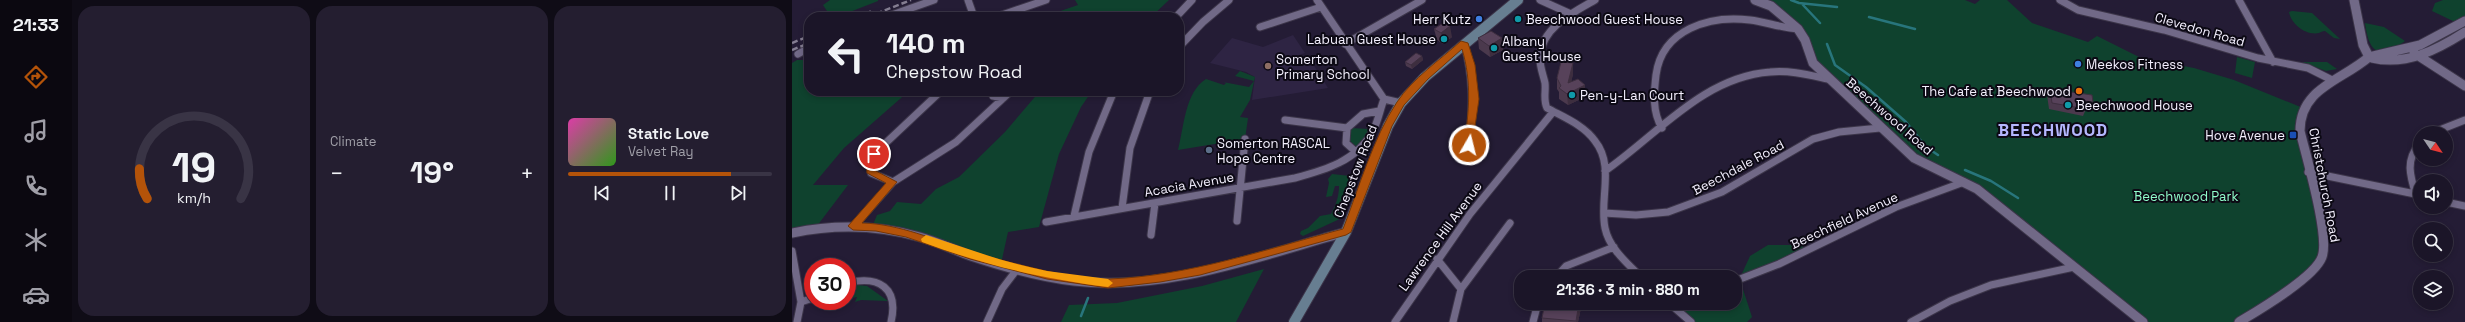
<!DOCTYPE html>
<html lang="en">
<head>
<meta charset="utf-8">
<style>
	:root { --surface:#1b1528; --page:#241e30; --text:#f1f3f6; --muted:#a09fa8; --line:#393445; --accent:#b45309 }
	body { margin:0; font-family:"Space Grotesk",sans-serif; background:var(--page); color:var(--text); height:100vh; display:flex; flex-direction:column; font-size:15px; white-space:nowrap }
	* { box-sizing:border-box; margin:0 }
	p { font-size:13px; color:var(--muted) }
	.icon { flex:none; width:22px; height:22px; fill:none; stroke:currentColor; stroke-width:2; stroke-linecap:round; stroke-linejoin:round }
	.map { position:relative; flex:1; overflow:hidden }
	.panel { display:flex; flex-direction:column; gap:6px; padding:6px; background:#0f0c16; width:720px }
	.panel>* { flex:none }
	.top-card { position:absolute; left:12px; top:12px; width:380px; height:84px; border-radius:16px; box-shadow:0 2px 6px #0003,0 0 0 1px var(--line); background:#1b1528; color:var(--text); overflow:hidden }
	.needle { width:26px; rotate:125deg }
	.controls { position:absolute; left:1621px; top:126px; display:grid; gap:8px }
	.controls a { display:grid; place-items:center; width:40px; height:40px; border-radius:50%; background:var(--surface); box-shadow:0 2px 6px #0003,0 0 0 1px var(--line); font-size:20px }
	.speed { position:absolute; left:12px; top:258px; display:flex; gap:8px; font-size:20px; font-weight:700; text-align:center }
	.speed>* { display:grid; place-content:center; width:52px; height:52px; border-radius:50%; background:var(--surface); box-shadow:0 2px 6px #0003,0 0 0 1px var(--line); line-height:1 }
	.speed .limit { border:6px solid #d22; background:#fff; color:#111 }
	.pin { position:absolute; display:grid; place-items:center; width:34px; height:34px; color:#fff; margin:-17px; border:2px solid #fff; border-radius:50%; box-shadow:0 1px 4px #0007 }
	.me { position:absolute; width:44px; margin:-22px; rotate:8deg; stroke-linejoin:round; filter:drop-shadow(0 0 3px #0008) }
	.turn { display:flex; align-items:center; gap:14px; height:84px; padding:0 16px; font-size:18px }
	.turn .icon { width:52px; height:52px; stroke-width:2.5 }
	.turn b { display:block; font-size:28px; line-height:34px }
	.big { font-size:30px; font-weight:700; line-height:1.1 }
	.panel .tile { flex:1; display:flex; flex-direction:column; justify-content:center; gap:6px; min-width:0; padding:0 14px; border-radius:16px; background:var(--page) }
	.panel .dial { align-items:center; gap:0 }
	.dial svg { height:104px; overflow:visible; fill:none; stroke:var(--line); stroke-width:7; stroke-linecap:round; text-anchor:middle }
	.dial text { fill:var(--text); stroke:none }
	.song { display:flex; align-items:center; gap:12px }
	.cover { width:48px; height:48px; border-radius:6px; background:linear-gradient(135deg,hsl(320 70% 55%),hsl(110 70% 35%)) }
	.played { height:4px; border-radius:2px; background:linear-gradient(90deg,var(--accent) 80%,var(--line) 80%) }
	.keys { display:flex; justify-content:space-around; direction:ltr }
	.heat { display:flex; justify-content:space-between; align-items:center; font-size:22px; direction:ltr }
	.panel .tiles { flex:1; display:grid; gap:6px; grid-template-columns:repeat(3,1fr) }
	.trip { position:absolute; left:722px; top:270px; width:228px; height:40px; border-radius:16px; background:var(--surface); box-shadow:0 2px 6px #0003,0 0 0 1px var(--line); font-weight:700; line-height:40px; text-align:center }
	main { display:flex; flex:1; min-height:0 }
	.dock { display:flex; flex-direction:column; width:72px; justify-content:space-around; align-items:center; background:#0b0810; color:var(--muted) }
	.dock .icon { width:28px; height:28px }
	.dock .active { color:var(--accent) }
	.dock b { font-size:18px; color:var(--text) }
	.map>svg:first-child { display:block }
</style>
</head>
<body>
<main>
<nav class="dock">
<b>21:33</b>
<svg class="icon active" aria-label="directions" viewBox="0 0 24 24"><path d="M12 3l9 9-9 9-9-9zM9 14v-3h6M13 9l2 2-2 2"/></svg>
<svg class="icon" aria-label="music" viewBox="0 0 24 24"><path d="M9 18V5l10-2v13"/><circle cx="6" cy="18" r="3"/><circle cx="16" cy="16" r="3"/></svg>
<svg class="icon" aria-label="phone" viewBox="0 0 24 24"><path d="M5 4h4l2 5-3 2q2 4 5 5l2-3 5 2v4C11 20 4 13 5 4z"/></svg>
<svg class="icon" aria-label="climate" viewBox="0 0 24 24"><path d="M12 3v18M4 7l16 10M4 17L20 7"/></svg>
<svg class="icon" aria-label="car" viewBox="0 0 24 24"><path d="M5 17H2v-5l4-1 3-4h7l3 4 3 1v5h-3M9 17h6M6 11h13"/><circle cx="7" cy="17" r="2"/><circle cx="17" cy="17" r="2"/></svg>
</nav>
<section class="panel">
<div class="tiles">
<div class="tile dial"><svg viewBox="0 0 100 80">
<path d="M14 69A42 42 0 1 1 86 69"/>
<path d="M14 69A42 42 0 0 1 8 46" stroke="#b45309"/>
<text x="50" y="56" font-size="32" font-weight="700">19</text>
<text x="50" y="72" font-size="11">km/h</text>
</svg></div>
<div class="tile"><p>Climate</p>
<div class="heat"><a>−</a><b class="big">19°</b><a>+</a></div>
</div>
<div class="tile">
<div class="song"><i class="cover"></i><div><b>Static Love</b><p>Velvet Ray</p></div></div>
<div class="played"></div>
<div class="keys"><svg class="icon" aria-label="previous" viewBox="0 0 24 24"><path d="M18 5L8 12l10 7zM5 5v14"/></svg><svg class="icon" aria-label="pause" viewBox="0 0 24 24"><path d="M8 5v14M16 5v14"/></svg><svg class="icon" aria-label="next" viewBox="0 0 24 24"><path d="M6 5l10 7-10 7zM19 5v14"/></svg></div>
</div>
</div>
</section>
<div class="map">
<svg width="1673" height="322" viewBox="0 0 1673 322">
	<rect width="100%" height="100%" fill="#241c35"/>
	<path fill="#2e2443" d="M501,35L513,53L507,55L521,64L536,88L460,100L463,77L454,72L418,63L440,38L471,47Z"/>
	<path fill="#0f422e" d="M38,0H86V1L45,17H39L31,5Z
		M283,0H377L359,17H251L286,5Z
		M963,0H1173L1183,4L1188,0H1215L1240,23L1296,42L1305,36L1349,58L1402,68L1442,80L1511,108L1509,115L1532,248L1522,269L1447,322H1351L1196,198L1140,168L1036,79L1006,29Z
		M1651,0H1673V16L1663,22L1640,11L1643,3Z
		M1500,11L1520,13L1548,39L1542,38L1533,31C1530,31 1529,32 1527,33C1514,36 1499,24 1497,12Z
		M1573,23L1592,27L1613,41C1586,61 1577,52 1573,23Z
		M1445,57L1463,62L1460,78L1443,73Z
		M5,60H17V91H117L52,148L21,185H56L25,226L0,233V63Z
		M1510,62H1535L1545,69L1534,71Z
		M448,71L463,77L458,100L448,117L456,118L453,139L386,150C392,127 393,92 414,79L432,85L434,83L431,82L457,87L462,81L443,76Z
		M248,91H300L289,107L267,154L247,227L216,232L209,264L80,227L85,215L98,211L105,202L129,204L144,189L167,177L213,132Z
		M559,128L577,129L575,135L565,147L558,141Z
		M540,174L567,177L551,213L552,217L511,236L508,234L509,231L516,228L528,216L539,214C544,205 547,196 547,186H543L540,196L534,197L537,183L536,179Z
		M976,245H1006L1018,249L948,280L960,317L955,322H899L877,303H943V281L947,280L958,256Z
		M472,269L444,322H269L277,305L325,303L410,286Z
		M66,285L75,286L96,301L69,300L63,302L65,297L55,299V288Z"/>
	<g fill="none" stroke-linecap="round" stroke-linejoin="round">
		<path stroke="#28757c" stroke-width="2.5" d="M999,0L1007,3L1045,7
			M1011,5L1028,23
			M1077,17L1123,29
			M1035,44L1043,65L1074,87L1114,122L1134,147L1146,155
			M1173,170L1199,181L1226,198
			M289,316L296,298"/>
		<g stroke="#3c3549" stroke-width="9">
			<path id="minor" d="M176,0L182,17
				M525,0L592,99L609,103
				M748,0L779,14
				M803,0C782,12 750,27 748,56C747,65 751,74 753,83C754,92 751,100 755,108C771,117 792,125 803,141C823,166 807,199 813,228C817,248 835,263 849,277
				M1268,0L1286,10L1372,30L1466,58L1516,68L1540,80
				M1447,0L1481,62
				M94,17L142,0
				M204,17L254,0
				M384,17L400,0
				M468,27L529,7
				M672,43C682,77 681,110 677,145
				M553,44L630,0
				M387,47L411,22L437,0
				M6,54L17,48
				M201,96L211,98
				M493,120L555,128
				M870,128C860,112 862,92 864,75C870,29 918,15 958,20C974,22 990,28 1006,29
				M1640,133L1673,120
				M564,152L554,143L555,128L571,114L587,111
				M813,171C865,135 911,77 978,72C998,70 1017,75 1036,79
				M1516,172L1628,195
				M101,182L79,173V161L82,154L149,91
				M1624,195C1618,176 1613,160 1628,143
				M1654,202L1673,206
				M330,208L338,148L358,91
				M812,213L844,215L876,212L930,192L1021,139L1047,132L1088,128
				M282,216L297,152L322,91
				M445,221L453,139
				M254,222L503,178C533,170 565,161 581,131C586,121 588,110 592,99
				M61,227L101,182L164,142L219,91
				M359,235L363,203
				M0,251L9,302L5,322
				M645,259L669,289L661,322
				M764,277L774,266L822,247
				M943,281L987,264L1104,207L1172,182
				M55,283C87,275 107,288 99,322
				M669,289L718,223
				M9,302L21,298
				M877,303L899,322
				M195,322L210,289L226,268
				M603,322L678,214L761,112
				M741,322L746,303
				M1119,322L1158,301L1199,285L1282,267"/>
		</g>
		<g stroke="#3c3549" stroke-width="11">
			<path id="tertiary" d="M963,0L979,6L1006,29L1013,40L1021,63L1122,158L1185,189L1351,322
				M1562,0L1571,45L1577,57
				M1622,53L1673,86
				M1577,57L1628,45L1673,21
				M1580,58C1614,66 1645,50 1673,32
				M0,233C43,224 86,225 128,237C146,242 162,250 179,256C212,267 248,277 282,281C374,292 467,256 554,232
				M1447,322C1467,310 1523,277 1530,257C1538,236 1514,156 1508,131C1508,88 1549,81 1577,57"/>
		</g>
		<g stroke="#3c3549" stroke-width="12">
			<path id="secondary" d="M502,322L554,232L596,126L609,103L633,77L726,0"/>
		</g>
		<use href="#minor" stroke="#716987" stroke-width="7"/>
		<use href="#tertiary" stroke="#716987" stroke-width="9"/>
		<use href="#secondary" stroke="#677e91" stroke-width="10"/>
		<path stroke="#847d91" stroke-width="2.5" stroke-dasharray="6 3" stroke-linecap="butt" d="M65,17L80,11
			M76,17L119,0
			M0,43L17,36
			M0,50L17,43"/>
	</g>
	<path fill="#4b394d" d="M642,29L660,37L651,44L645,40Z
		M686,38L711,50L698,57L687,49Z
		M630,56L631,60L620,69L614,66L613,62Z
		M781,63V74L779,82L793,85V97L776,105L767,99V92L765,89V78Z
		M1258,89L1301,102L1297,108H1294V109L1291,116L1257,109L1255,95Z
		M753,303H788L789,308L786,322H750V318Z"/>
	<path fill="#3d2e3f" d="M658,26L660,37L651,44L649,33Z
		M710,38L711,50L698,57L697,46Z
		M630,56L631,60L620,69L619,65Z
		M781,63V74L777,93L793,85V97L776,105L775,94L776,83Z
		M787,303H788L789,308L786,322H784Z"/>
	<path fill="#57425a" stroke="#3d2e3f" d="M651,23L658,26L649,33L642,29Z
		M699,31L710,38L697,46L686,38Z
		M624,53L630,56L619,65L613,62Z
		M769,62L781,63L776,83L786,79L793,85L775,94L767,88L769,86L765,78Z
		M1258,89L1300,95L1301,102L1294,101V109L1260,103Z
		M753,303H787L784,321L750,318Z"/>
	<path fill="#b45309" stroke="#753606" d="M669,41L676,43L683,65L687,99L680,147H674L672,145C677,112 680,82 670,49L636,79L612,105L600,126L559,232L554,235L408,275L368,282L316,288L255,279L178,259L114,237L84,231L61,230L56,226L94,183L75,173L74,161L79,151H82L87,154L83,161L84,171L105,182L70,223C108,224 142,240 178,251C202,259 229,265 254,271C273,275 298,280 317,279C397,276 474,249 551,229C567,188 581,138 605,102C621,78 648,60 669,41Z"/>
	<path fill="#f59e0b" d="M134,235C174,248 213,263 255,271C275,274 296,276 316,279L321,283L316,287C248,278 195,266 130,242L129,239Z"/>
	<g fill="#3f7fe0" stroke="#0c0914" stroke-width="1.5">
		<circle cx="687" cy="19" r="4"/>
		<circle cx="1286" cy="64" r="4"/>
	</g>
	<g fill="#0f9aa8" stroke="#0c0914" stroke-width="1.5">
		<circle cx="726" cy="19" r="4"/>
		<circle cx="652" cy="39" r="4"/>
		<circle cx="702" cy="48" r="4"/>
		<circle cx="780" cy="95" r="4"/>
		<circle cx="1276" cy="105" r="4"/>
	</g>
	<circle fill="#8d6e63" stroke="#0c0914" stroke-width="1.5" cx="476" cy="66" r="4"/>
	<circle fill="#e8710a" stroke="#0c0914" stroke-width="1.5" cx="1287" cy="91" r="4"/>
	<rect fill="#1a4fb4" stroke="#0c0914" stroke-width="1.5" x="1497" y="131" width="8" height="8" rx="2"/>
	<circle fill="#5c6f8a" stroke="#0c0914" stroke-width="1.5" cx="417" cy="150" r="4"/>
	<g text-anchor="middle" stroke-width="4" stroke-linejoin="round" paint-order="stroke">
		<g font-size="13" fill="#f4f0fe" stroke="#0c0914" text-anchor="start">
			<text x="679" y="24" text-anchor="end">Herr Kutz</text>
			<text x="734" y="24">Beechwood Guest House</text>
			<text x="644" y="44" text-anchor="end">Labuan Guest House</text>
			<text x="710" y="46">Albany<tspan x="710" dy="15">Guest House</tspan></text>
			<text x="484" y="64">Somerton<tspan x="484" dy="15">Primary School</tspan></text>
			<text x="1294" y="69">Meekos Fitness</text>
			<text x="1279" y="96" text-anchor="end">The Cafe at Beechwood</text>
			<text x="788" y="100">Pen-y-Lan Court</text>
			<text x="1284" y="110">Beechwood House</text>
			<text x="1493" y="140" text-anchor="end">Hove Avenue</text>
			<text x="425" y="148">Somerton RASCAL<tspan x="425" dy="15">Hope Centre</tspan></text>
		</g>
		<g font-size="13" fill="#f4f0fe" stroke="#0c0914">
			<text transform="translate(1408 29) rotate(16)" y="5">Clevedon Road</text>
			<text transform="translate(1098 116) rotate(41)" y="5">Beechwood Road</text>
			<text transform="translate(946 167) rotate(-28)" y="5">Beechdale Road</text>
			<text transform="translate(563 171) rotate(-69)" y="5">Chepstow Road</text>
			<text transform="translate(397 184) rotate(-10)" y="5">Acacia Avenue</text>
			<text transform="translate(1533 185) rotate(79)" y="5">Christchurch Road</text>
			<text transform="translate(1052 220) rotate(-25)" y="5">Beechfield Avenue</text>
			<text transform="translate(648 236) rotate(-54)" y="5">Lawrence Hill Avenue</text>
		</g>
		<g font-size="13" fill="#90fccb" stroke="#0c0914">
			<text x="1394" y="201">Beechwood Park</text>
		</g>
		<g font-size="17" font-weight="bold" letter-spacing="1" fill="#b4b7fe" stroke="#0c0914">
			<text x="1261" y="136">BEECHWOOD</text>
		</g>
	</g>
</svg>
<div class="controls">
<a><svg class="needle" viewBox="-14 -14 28 28"><path d="M0-13l5 13h-10z" fill="#e53935"/><path d="M0 13l5-13h-10z" fill="#a09fa8"/></svg></a>
<a><svg class="icon" aria-label="sound" viewBox="0 0 24 24"><path d="M4 9h4l5-4v14l-5-4H4zM17 9q2 3 0 6"/></svg></a>
<a><svg class="icon" aria-label="search" viewBox="0 0 24 24"><circle cx="10" cy="10" r="6"/><path d="M15 15l6 6"/></svg></a>
<a><svg class="icon" aria-label="layers" viewBox="0 0 24 24"><path d="M12 4l9 5-9 5-9-5zM3 14l9 5 9-5"/></svg></a>
</div>
<div class="speed"><div class="limit">30</div></div>
<div class="pin" style="left:82px;top:154px;background:#d93025"><svg class="icon" aria-label="arrive" viewBox="0 0 24 24"><path d="M6 21V4h12l-3 4 3 4H6"/></svg></div>
<svg class="me" style="left:677px;top:145px" viewBox="-20 -20 40 40"><circle r="17" fill="#b45309" stroke="#fff" stroke-width="3"/><path d="M0-11L8 9 0 5-8 9z" fill="#fff"/></svg>
<div class="trip">21:36 · 3 min · 880 m</div>
<div class="top-card">
<div class="turn"><svg class="icon" aria-label="left" viewBox="0 0 24 24"><path d="M17 20v-9H6M10 6l-5 5 5 5"/></svg><div><b>140 m</b>Chepstow Road</div></div>
</div>
</div>
</main>
</body>
</html>
